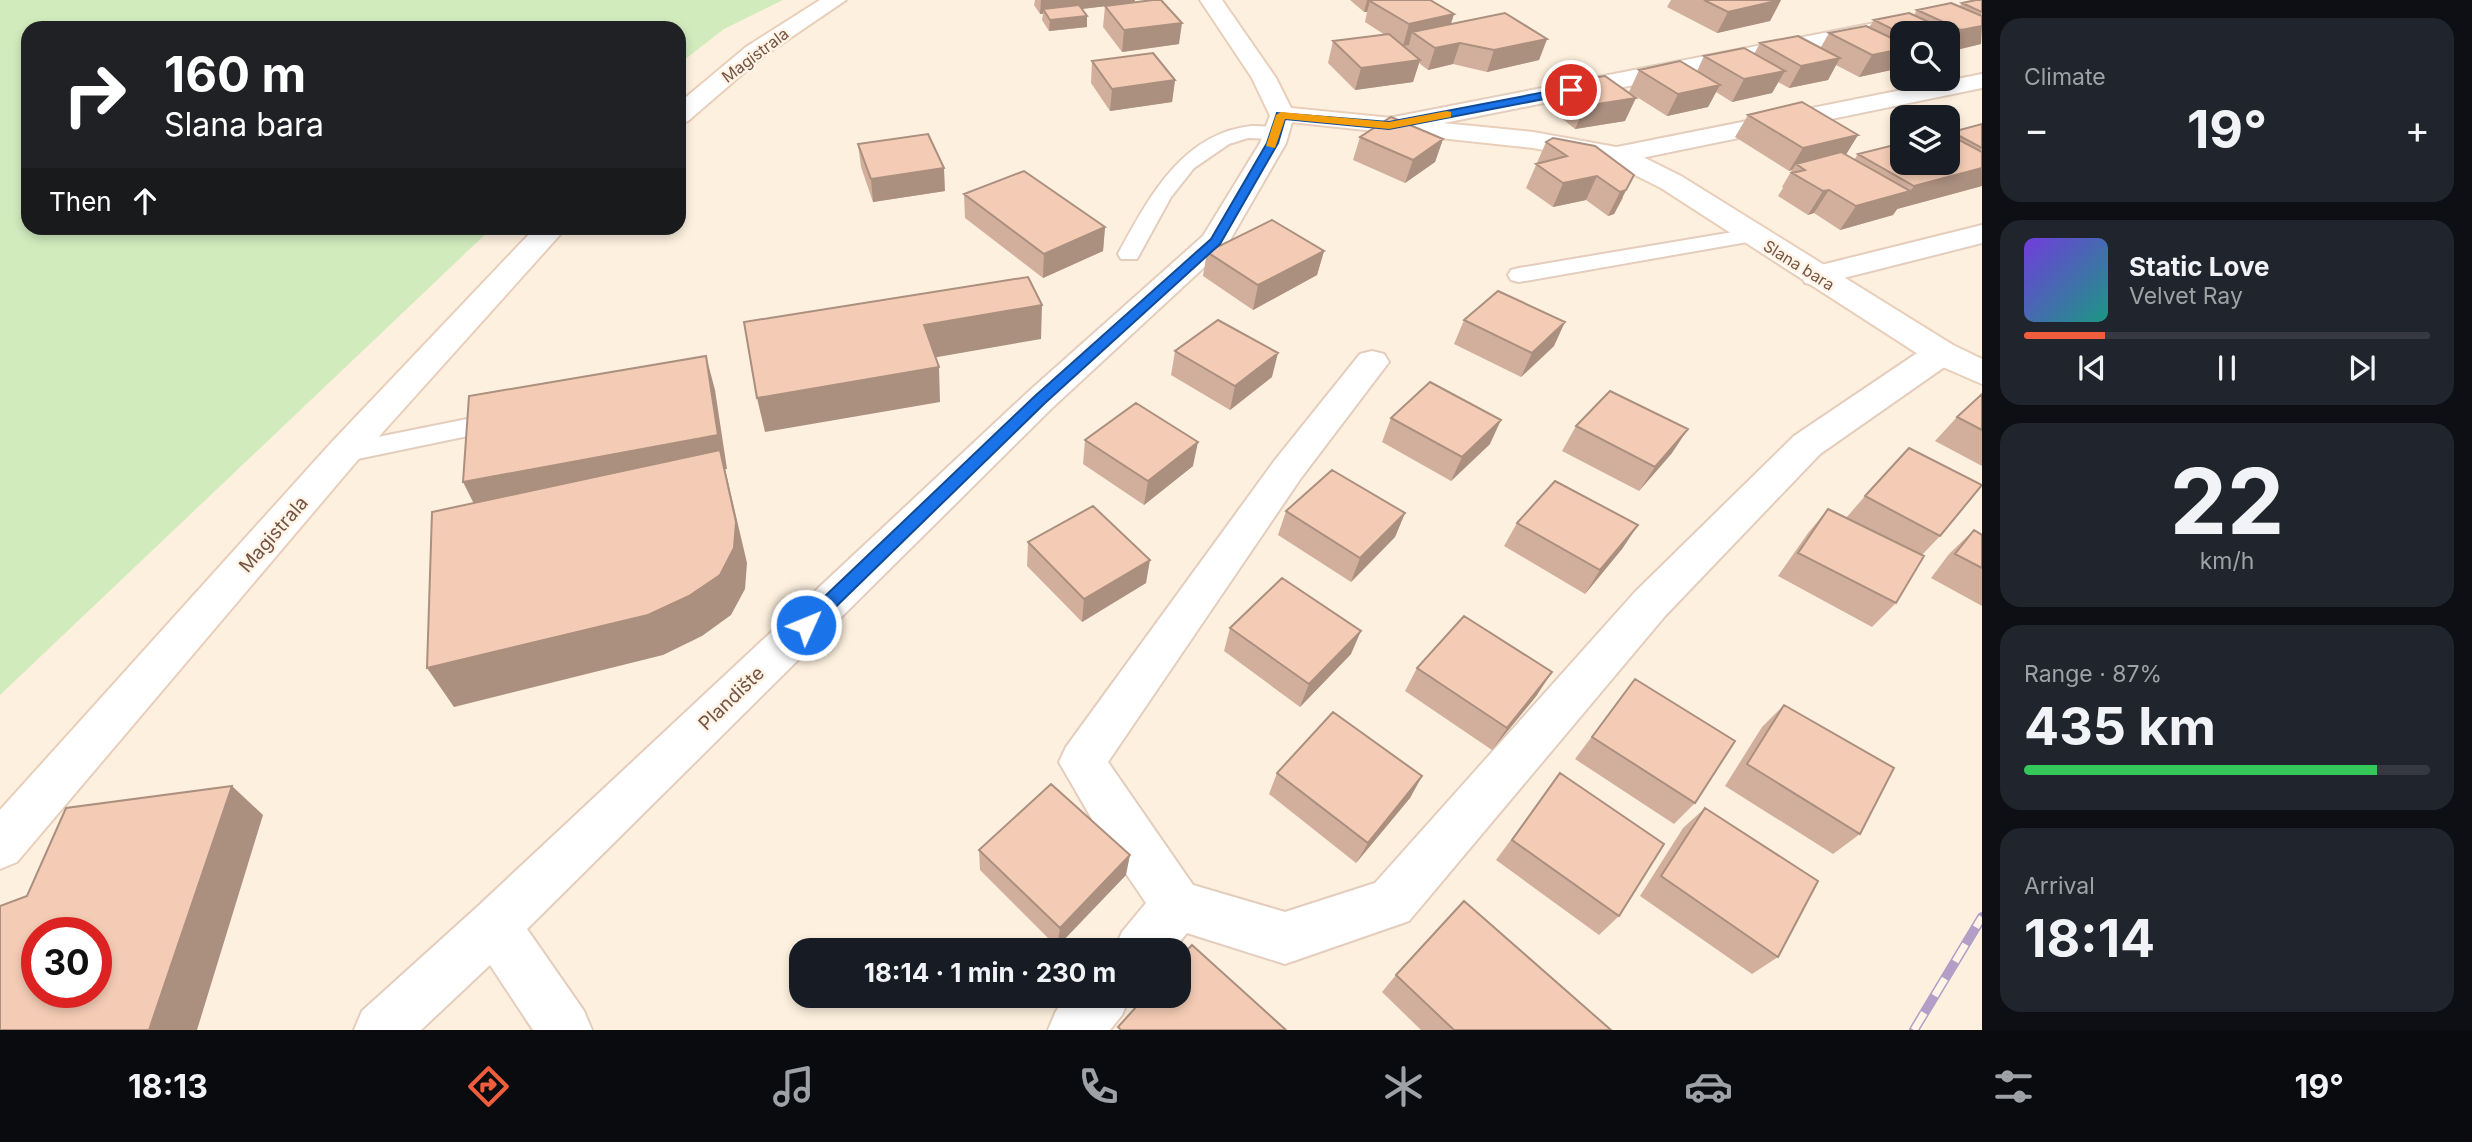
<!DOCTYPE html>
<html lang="en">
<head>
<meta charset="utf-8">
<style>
	:root { --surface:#171b24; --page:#20242c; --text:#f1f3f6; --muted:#9ea1a6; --line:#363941; --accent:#ef5d3c }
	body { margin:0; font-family:Inter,sans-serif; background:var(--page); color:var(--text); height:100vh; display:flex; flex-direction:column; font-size:26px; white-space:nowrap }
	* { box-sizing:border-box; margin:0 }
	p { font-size:23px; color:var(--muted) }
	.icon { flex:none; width:38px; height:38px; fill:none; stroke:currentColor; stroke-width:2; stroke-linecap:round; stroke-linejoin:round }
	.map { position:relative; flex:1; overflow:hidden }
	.drawer { display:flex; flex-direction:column; gap:18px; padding:18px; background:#0d0f14; width:490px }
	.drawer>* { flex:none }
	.banner { position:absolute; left:21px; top:21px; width:665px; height:214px; border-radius:21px; box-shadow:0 4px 10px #0003; background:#202124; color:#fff; overflow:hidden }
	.controls { position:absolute; left:1890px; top:21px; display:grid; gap:14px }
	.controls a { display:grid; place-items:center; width:70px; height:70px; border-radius:14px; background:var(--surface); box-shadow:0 4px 10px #0003; font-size:35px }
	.speed { position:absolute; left:21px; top:917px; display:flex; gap:14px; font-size:35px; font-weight:700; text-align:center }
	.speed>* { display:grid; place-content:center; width:91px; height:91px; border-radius:50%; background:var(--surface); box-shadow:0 4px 10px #0003; line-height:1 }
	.speed .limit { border:10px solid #d22; background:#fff; color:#111 }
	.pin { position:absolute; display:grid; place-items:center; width:60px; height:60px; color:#fff; margin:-30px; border:4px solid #fff; border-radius:50%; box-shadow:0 2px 7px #0007 }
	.me { position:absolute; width:77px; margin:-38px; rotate:46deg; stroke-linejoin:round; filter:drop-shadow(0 0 5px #0008) }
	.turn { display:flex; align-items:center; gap:24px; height:147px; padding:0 28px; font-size:32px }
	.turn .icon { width:91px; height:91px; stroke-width:2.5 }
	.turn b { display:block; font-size:49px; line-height:60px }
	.then { display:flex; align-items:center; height:66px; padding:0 28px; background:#0003; gap:14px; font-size:26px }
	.big { font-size:52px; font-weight:700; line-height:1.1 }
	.drawer .widget { flex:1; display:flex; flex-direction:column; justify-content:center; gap:10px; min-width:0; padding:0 24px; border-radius:21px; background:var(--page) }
	.drawer .dial { align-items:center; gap:0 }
	.dial b { font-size:91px; line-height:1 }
	.song { display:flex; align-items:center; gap:21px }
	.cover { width:84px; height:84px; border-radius:10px; background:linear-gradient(135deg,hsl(260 70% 55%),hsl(170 70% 35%)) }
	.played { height:7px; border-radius:4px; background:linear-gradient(90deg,var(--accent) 20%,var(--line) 20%) }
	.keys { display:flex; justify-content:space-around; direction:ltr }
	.heat { display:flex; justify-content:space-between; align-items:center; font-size:38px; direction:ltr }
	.charge { height:10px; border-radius:5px; background:linear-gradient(90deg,#34c759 87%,var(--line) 0) }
	.trip { position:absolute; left:789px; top:938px; width:402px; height:70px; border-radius:21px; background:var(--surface); box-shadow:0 4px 10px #0003; font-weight:700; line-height:70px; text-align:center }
	.menu { display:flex; height:112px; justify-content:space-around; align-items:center; background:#090b0e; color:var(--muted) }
	.menu .icon { width:49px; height:49px }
	.menu .current { color:var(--accent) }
	.menu b { font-size:32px; color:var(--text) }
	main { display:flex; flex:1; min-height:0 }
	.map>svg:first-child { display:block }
</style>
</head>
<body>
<main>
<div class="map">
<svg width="1982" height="1030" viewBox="0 0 1982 1030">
	<rect width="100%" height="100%" fill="#fdf0de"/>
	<path fill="#d1ebbd" d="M0,0H783L724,29L679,64V28H28V228H492L0,695Z"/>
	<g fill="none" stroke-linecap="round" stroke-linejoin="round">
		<g stroke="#e4cdbd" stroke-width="4">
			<path id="lane" d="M1252,126L1277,127L1287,133L1277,139L1248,138L1229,144L1194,168L1171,197L1137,259H1121L1118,254C1148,199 1182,133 1252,126Z
				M1751,229L1759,230L1762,235L1759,240L1519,282L1511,280L1508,275L1511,270L1519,268Z
				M502,412L511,415L515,421L511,427L343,462L334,460L330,453L334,446L343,444Z"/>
		</g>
		<g stroke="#e4cdbd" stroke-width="4">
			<path id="street" d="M1875,23L1883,25L1887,30L1883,35L1389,134L1380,132L1376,126L1380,120L1389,118Z
				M1982,74V88L1617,163L1607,161L1603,155L1607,149Z
				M1281,107L1290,110L1294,115L1286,143L1226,247L1052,408L527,929L584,1011L592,1030H533L490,965L421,1030H354L362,1011L476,908L1028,392L1203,236L1260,143L1272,110Z
				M1982,225V243L1816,285L1805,283L1801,276L1805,269Z
				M1941,342L1953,345L1958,353L1953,361L1820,454L1665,616L1409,921L1285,964L1187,933L1173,950H1114L1122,932L1146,903L1108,847L1059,762L1066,747L1275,460L1360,354L1372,351L1384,354L1389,362L1301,478L1108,762L1193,885L1285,912L1375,883L1635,592L1794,436L1929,345Z
				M1068,996H1130L1122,1015L1110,1030H1048L1056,1011Z"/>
		</g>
		<g stroke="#e9ceba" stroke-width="4">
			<path id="secondary" d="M820,0H846L762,57L688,121L679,124V103L746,47Z
				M1200,0H1222L1276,78L1291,108L1533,132L1627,149L1681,176L1953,345L1982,359V384L1929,361L1661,188L1609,162L1533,148L1272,120L1252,78Z
				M535,228H566L356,462L17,862L0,869V810L330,444Z"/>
		</g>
		<use href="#lane" fill="#fff" fill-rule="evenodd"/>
		<use href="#street" fill="#fff" fill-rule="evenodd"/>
		<use href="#secondary" fill="#fff" fill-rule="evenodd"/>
		<g stroke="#b29ec6" stroke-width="10">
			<path id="rail" d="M1914,1030L1982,917"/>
		</g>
		<use href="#rail" stroke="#fff4e6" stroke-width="7" stroke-dasharray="20" stroke-linecap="butt"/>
	</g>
	<path fill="#d2af9c" d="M1035,0H1135L1134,2L1179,44L1122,52L1103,27L1105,6L1082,9L1087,16V27L1049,31L1042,20L1043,14H1040L1034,5Z
		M1350,0H1430L1454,14L1451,24L1547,39L1539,60L1487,72L1453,64L1428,70L1419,63L1413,82L1355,90L1328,63L1333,41L1385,35L1365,22L1367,12H1364Z
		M1671,0H1781L1770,21L1717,33L1667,7Z
		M1982,0L1981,44L1948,52V33H1902V62L1900,61L1896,69L1859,77L1836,65L1828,80L1789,88L1778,82L1772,93L1732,102L1716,92L1708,107L1667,116L1629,92L1639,70L1697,71L1704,56L1754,54L1760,43L1821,47L1829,33L1869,27L1874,20L1914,15L1917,10L1960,6L1962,3Z
		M1092,61L1175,80L1172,102L1110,111L1091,83Z
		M1556,83L1625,121L1575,129L1547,106Z
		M1748,115L1858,135L1845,155L1854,160L1858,154L1902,163L1949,136L1952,132L1982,124V186L1897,209L1893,215L1840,230L1814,213L1808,215L1778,196L1783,188L1782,187L1792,170L1789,171L1735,137Z
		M1360,137L1443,139L1435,162L1405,183L1353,160Z
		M1546,142L1595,146L1623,198L1614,214L1608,216L1586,200L1553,207L1526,188Z
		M858,144L945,191L873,202L861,167Z
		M964,194L1105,227L1103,251L1043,278L965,218Z
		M1324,251L1317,275L1253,310L1203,276L1207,252Z
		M1464,320L1554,346L1521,377L1454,344Z
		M1175,351L1272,377L1230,410L1171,375Z
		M1982,394V466L1935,441L1957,417Z
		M1391,418L1490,444L1451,481L1382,442Z
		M1576,426L1672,453L1639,491L1562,451Z
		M1085,440L1193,466L1144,505L1083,464Z
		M1865,496L1940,536L1922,555L1896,603L1872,627L1778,576L1808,533L1828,509L1846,518Z
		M1286,511L1405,513L1395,537L1351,582L1278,535Z
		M1517,523L1638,525L1622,549L1585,594L1504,546Z
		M1974,530L1982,535V606L1931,578L1949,554Z
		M1028,542L1146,583L1082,622L1027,566Z
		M1230,628L1351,654L1300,707L1224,651Z
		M1417,668L1537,695L1492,750L1405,691Z
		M1635,679L1695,803L1674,824L1575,759Z
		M1784,705L1860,834L1833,854L1725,786L1762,727Z
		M1277,773L1422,776L1410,798L1356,863L1269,794Z
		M1560,773L1619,916L1599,935L1496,860Z
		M1705,808L1778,957L1752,974L1640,896L1683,828Z
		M979,850L1126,875L1057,947L980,870Z
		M1396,975L1611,1030H1421L1382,992Z"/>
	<path fill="#ab8f7f" d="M1041,0H1135L1134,3L1046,13L1043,9V14H1040Z
		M1367,0H1417L1370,1L1367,12H1364Z
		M1781,0L1770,21L1717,33L1728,12Z
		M1454,14L1447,35L1412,32L1409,45L1403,46L1409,24Z
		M1087,16V27L1049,31L1050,20Z
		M1182,23L1179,44L1122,52L1124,30Z
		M1982,26L1981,44L1948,52V50L1961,30Z
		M1953,33L1948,41V34Z
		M1547,39L1539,60L1487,72L1494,50Z
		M1460,43L1453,64L1428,70L1435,48Z
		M1902,49V58L1896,69L1859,77L1872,55Z
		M1840,58L1828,80L1789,88L1801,66Z
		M1420,60L1413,82L1355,90L1361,68Z
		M1785,71L1772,93L1732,102L1744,79Z
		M1175,80L1172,102L1110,111L1112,89Z
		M1720,85L1708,107L1667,116L1678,94Z
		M1636,98L1625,121L1575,129L1585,106Z
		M1858,135L1844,158L1796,164L1792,170L1789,171L1803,148Z
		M1443,139L1435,162L1405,183L1413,160Z
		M944,168L945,191L873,202L871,179Z
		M1982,168V186L1897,209L1914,186Z
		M1634,175L1614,214L1608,216L1620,192Z
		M1597,176L1586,200L1553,207L1563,183Z
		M1829,190L1814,213L1808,215L1823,191Z
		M1910,191L1893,215L1840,230L1856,206Z
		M1105,227L1103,251L1043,278L1044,254Z
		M1324,251L1317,275L1253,310L1258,285Z
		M1042,305L1041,339L926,359L924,325Z
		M1565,322L1554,346L1521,377L1532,353Z
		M1278,353L1272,377L1230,410L1235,386Z
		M706,356L715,390L727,469H725L747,563L745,589L731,615L702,636L663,655L454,707L427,668L480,516L463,482Z
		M939,367L940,402L765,432L757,398Z
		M1501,420L1490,444L1451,481L1462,457Z
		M1688,429L1672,453L1639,491L1655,467Z
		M1198,442L1193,466L1144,505L1148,481Z
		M1405,513L1395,537L1351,582L1360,558Z
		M1638,525L1622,549L1585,594L1600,570Z
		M1150,560L1146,583L1082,622L1084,599Z
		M1361,631L1351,654L1300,707L1309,684Z
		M1552,672L1537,695L1492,750L1507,728Z
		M1422,776L1410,798L1356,863L1368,843Z
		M232,786L263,815L197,1030H149Z
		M1130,855L1126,875L1057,947L1060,928Z"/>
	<path fill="#f4ccb5" stroke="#ab8f7f" stroke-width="2" fill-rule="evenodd" d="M1153,0H1161L1182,23L1124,30L1105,6Z
		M1372,0H1430L1454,14L1409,24L1370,1Z
		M1704,0H1780L1728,12Z
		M1976,0H1982V12L1962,3Z
		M1951,3L1982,16V26L1961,30L1917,10Z
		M1079,5L1087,16L1050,20L1043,9Z
		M1505,13L1547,39L1494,50L1460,43L1435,48L1412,32Z
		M1909,13L1953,33L1948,34V33L1902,34L1874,20Z
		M1866,26L1902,43V49L1872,55L1829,33Z
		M1389,34L1420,60L1361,68L1333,41Z
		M1798,36L1840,58L1801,66L1760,43Z
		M1744,48L1785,71L1744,79L1704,56Z
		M1153,53L1175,80L1112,89L1092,61Z
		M1680,61L1720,85L1678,94L1639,70Z
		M1605,76L1636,98L1585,106L1556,83Z
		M1802,102L1858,135L1803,148L1748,115Z
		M1391,117L1443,139L1413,160L1360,137Z
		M1982,124V148L1952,132Z
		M928,134L944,168L871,179L858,144Z
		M1950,135L1982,152V168L1914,186L1858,154L1902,143V163H1948V136Z
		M1553,138L1595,146L1634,175L1626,190L1620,192L1597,176L1563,183L1536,164L1567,156L1546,142Z
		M1841,152L1910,191L1856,206L1829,190L1823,191L1792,173L1805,170L1796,164Z
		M1024,171L1105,227L1044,254L964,194Z
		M1272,220L1324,251L1258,285L1207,252Z
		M1028,277L1042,305L924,325L939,367L757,398L744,322Z
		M1498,291L1565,322L1532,353L1464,320Z
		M1218,320L1278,353L1235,386L1175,351Z
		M706,356L718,435L463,482L469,396Z
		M1430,382L1501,420L1462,457L1391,418Z
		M1610,391L1688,429L1655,467L1576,426Z
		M1982,394V430L1957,417Z
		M1136,403L1198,442L1148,481L1085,440Z
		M1909,448L1982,485L1940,536L1865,496Z
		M720,450L736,522L734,548L720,575L689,596L648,615L427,668L432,512Z
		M1332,470L1405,513L1360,558L1286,511Z
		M1555,481L1638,525L1600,570L1517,523Z
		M1093,506L1150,560L1084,599L1028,542Z
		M1828,509L1924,556L1896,603L1798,553Z
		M1974,530L1982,535V568L1955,554Z
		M1282,578L1361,631L1309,684L1230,628Z
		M1464,616L1552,672L1507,728L1417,668Z
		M1635,679L1735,741L1695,803L1592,737Z
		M1784,705L1894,768L1860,834L1747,764Z
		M1333,712L1422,776L1368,843L1277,773Z
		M1560,773L1664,844L1619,916L1512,840Z
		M1051,784L1130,855L1060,928L979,850Z
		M232,786L149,1030H0V906L27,896L66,808ZM37,933H96V992H37Z
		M1705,808L1818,881L1778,957L1661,876Z
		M1464,901L1611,1030H1454L1396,975Z
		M1192,945L1286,1030H1121L1118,1027L1146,996H1180V958Z"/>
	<path fill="#1a73e8" stroke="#114b97" stroke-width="2" d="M1571,87L1575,88V93L1389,129L1285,119L1278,143L1220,244L1045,403L812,630H800L797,625L800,620L1035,396L1211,239L1267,143L1277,113L1389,122Z"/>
	<path fill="#f59e0b" d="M1447,111L1451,112V117L1389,129L1285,119L1275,148L1266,146L1276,115L1281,112L1389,122Z"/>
	<g text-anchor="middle" stroke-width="5" stroke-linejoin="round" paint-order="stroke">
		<g font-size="16" fill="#745445" stroke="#fff4e6">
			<text transform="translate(755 55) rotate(-37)" y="6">Magistrala</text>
			<text transform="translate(1799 265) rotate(32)" y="6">Slana bara</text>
		</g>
		<g font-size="19" fill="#745445" stroke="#fff4e6">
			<text transform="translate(273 534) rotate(-49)" y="7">Magistrala</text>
			<text transform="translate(731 698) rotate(-44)" y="7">Plandište</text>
		</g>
	</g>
</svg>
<div class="controls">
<a><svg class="icon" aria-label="search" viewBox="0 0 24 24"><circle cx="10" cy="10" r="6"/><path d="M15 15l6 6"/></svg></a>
<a><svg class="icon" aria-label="layers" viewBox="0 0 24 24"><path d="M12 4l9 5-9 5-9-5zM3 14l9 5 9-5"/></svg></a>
</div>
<div class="speed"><div class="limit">30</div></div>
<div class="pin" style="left:1571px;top:90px;background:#d93025"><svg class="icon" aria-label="arrive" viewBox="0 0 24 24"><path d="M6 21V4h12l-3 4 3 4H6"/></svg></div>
<svg class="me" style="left:806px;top:625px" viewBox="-20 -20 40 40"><circle r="17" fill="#1a73e8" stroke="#fff" stroke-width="3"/><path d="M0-11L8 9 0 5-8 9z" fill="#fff"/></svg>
<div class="trip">18:14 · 1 min · 230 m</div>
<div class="banner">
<div class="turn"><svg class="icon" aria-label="right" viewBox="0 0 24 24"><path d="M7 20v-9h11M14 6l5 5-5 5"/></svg><div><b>160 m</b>Slana bara</div></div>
<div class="then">Then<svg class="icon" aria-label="ahead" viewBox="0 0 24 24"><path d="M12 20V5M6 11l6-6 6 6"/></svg></div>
</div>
</div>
<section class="drawer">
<div class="widget"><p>Climate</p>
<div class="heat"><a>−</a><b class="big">19°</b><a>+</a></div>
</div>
<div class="widget">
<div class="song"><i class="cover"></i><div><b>Static Love</b><p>Velvet Ray</p></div></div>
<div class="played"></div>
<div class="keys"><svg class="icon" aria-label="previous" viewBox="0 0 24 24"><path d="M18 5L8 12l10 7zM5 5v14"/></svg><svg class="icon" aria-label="pause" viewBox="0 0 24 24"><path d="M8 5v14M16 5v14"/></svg><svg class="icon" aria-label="next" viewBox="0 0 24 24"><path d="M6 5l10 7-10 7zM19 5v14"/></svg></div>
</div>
<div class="widget dial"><b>22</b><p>km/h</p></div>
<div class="widget"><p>Range · 87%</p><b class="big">435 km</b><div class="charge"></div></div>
<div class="widget"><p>Arrival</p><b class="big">18:14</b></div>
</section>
</main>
<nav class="menu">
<b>18:13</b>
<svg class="icon current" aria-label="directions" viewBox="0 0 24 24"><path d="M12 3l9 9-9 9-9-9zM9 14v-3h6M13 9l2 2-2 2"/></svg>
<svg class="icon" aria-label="music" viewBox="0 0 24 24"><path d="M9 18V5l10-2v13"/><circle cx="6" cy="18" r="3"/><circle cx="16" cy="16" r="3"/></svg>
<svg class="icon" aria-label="phone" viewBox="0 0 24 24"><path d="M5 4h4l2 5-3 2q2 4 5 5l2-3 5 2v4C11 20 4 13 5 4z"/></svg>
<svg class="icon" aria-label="climate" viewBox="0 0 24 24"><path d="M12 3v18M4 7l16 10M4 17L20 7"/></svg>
<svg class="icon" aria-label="car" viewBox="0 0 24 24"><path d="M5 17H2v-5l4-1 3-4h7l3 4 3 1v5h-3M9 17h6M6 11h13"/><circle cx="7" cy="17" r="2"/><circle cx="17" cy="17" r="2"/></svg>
<svg class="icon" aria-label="filters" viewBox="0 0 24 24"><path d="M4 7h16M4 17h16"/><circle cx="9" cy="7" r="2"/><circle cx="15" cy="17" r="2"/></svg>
<b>19°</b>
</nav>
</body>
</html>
